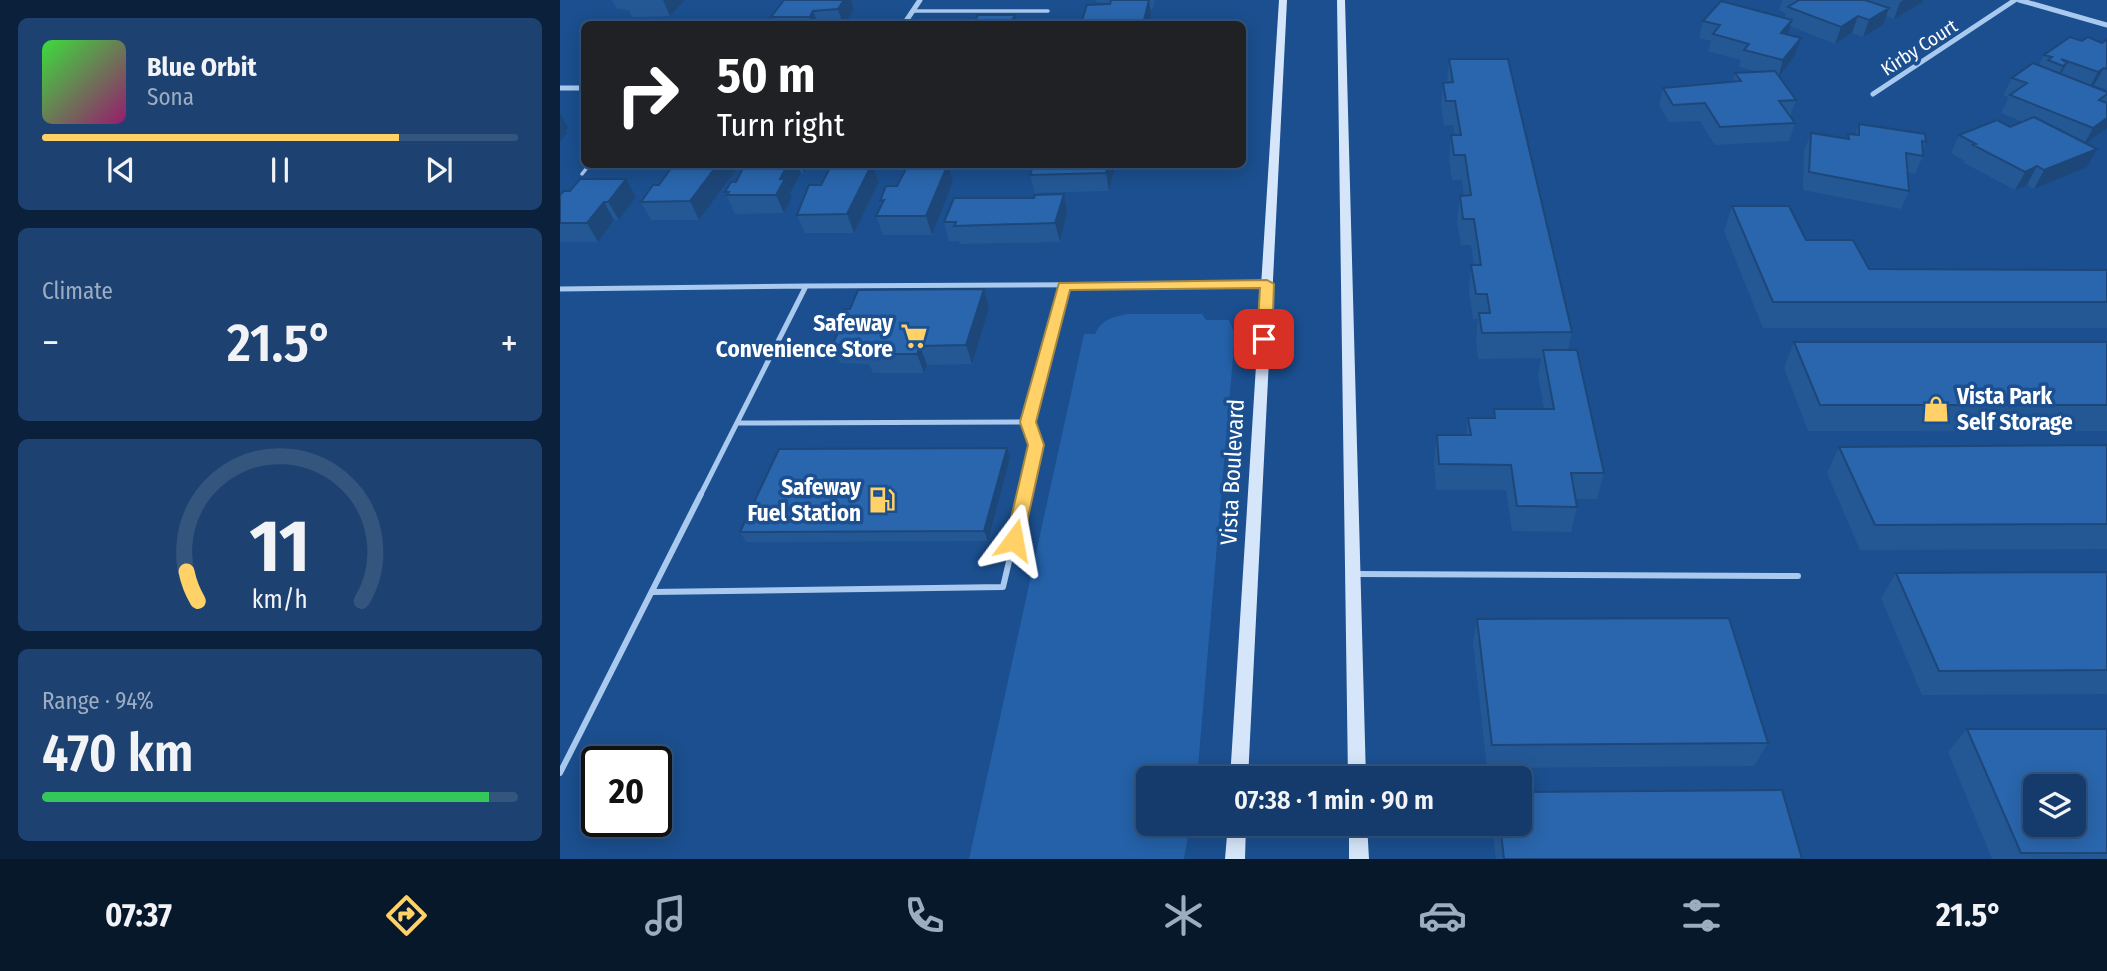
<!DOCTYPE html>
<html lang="en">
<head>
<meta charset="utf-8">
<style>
	:root { --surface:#143b6b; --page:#1d4271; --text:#f1f3f6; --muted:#9dadc1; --line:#33557e; --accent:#ffd166 }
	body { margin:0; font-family:"Fira Sans Condensed",sans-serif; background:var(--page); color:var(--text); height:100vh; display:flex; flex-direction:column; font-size:26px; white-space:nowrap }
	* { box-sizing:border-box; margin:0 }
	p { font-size:23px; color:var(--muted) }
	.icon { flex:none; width:38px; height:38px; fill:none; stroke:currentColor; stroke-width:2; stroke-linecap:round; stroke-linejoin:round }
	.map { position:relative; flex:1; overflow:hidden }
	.drawer { display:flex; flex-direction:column; gap:18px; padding:18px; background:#0b203b; width:560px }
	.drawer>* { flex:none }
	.hud { position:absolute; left:21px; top:21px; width:665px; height:147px; border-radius:10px; box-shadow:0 4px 18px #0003,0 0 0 2px var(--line); background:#202124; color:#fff; overflow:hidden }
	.fabs { position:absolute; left:1463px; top:774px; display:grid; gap:14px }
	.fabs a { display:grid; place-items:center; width:63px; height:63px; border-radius:10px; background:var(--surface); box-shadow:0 4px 18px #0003,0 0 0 2px var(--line); font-size:35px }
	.speed { position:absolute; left:21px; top:746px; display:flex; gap:14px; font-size:35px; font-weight:700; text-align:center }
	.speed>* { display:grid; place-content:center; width:91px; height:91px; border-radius:50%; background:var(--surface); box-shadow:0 4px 18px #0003,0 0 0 2px var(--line); line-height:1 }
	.speed .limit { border:4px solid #111; border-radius:10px; background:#fff; color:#111 }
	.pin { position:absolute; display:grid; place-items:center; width:60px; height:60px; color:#fff; margin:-30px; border-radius:14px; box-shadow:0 4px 10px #0006 }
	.me { position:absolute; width:77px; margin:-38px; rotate:13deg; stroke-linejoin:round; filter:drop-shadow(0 0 5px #0008) }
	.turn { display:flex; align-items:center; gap:24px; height:147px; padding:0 21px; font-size:32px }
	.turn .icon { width:91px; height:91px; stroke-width:2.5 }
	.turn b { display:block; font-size:49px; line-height:60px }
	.big { font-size:52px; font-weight:600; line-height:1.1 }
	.drawer .card { flex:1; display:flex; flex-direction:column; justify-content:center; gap:10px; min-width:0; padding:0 24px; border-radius:10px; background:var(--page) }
	.drawer .dial { align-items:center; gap:0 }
	.dial svg { height:182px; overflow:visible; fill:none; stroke:var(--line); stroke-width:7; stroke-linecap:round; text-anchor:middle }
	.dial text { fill:var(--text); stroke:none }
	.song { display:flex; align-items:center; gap:21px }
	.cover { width:84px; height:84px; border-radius:10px; background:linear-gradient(135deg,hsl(120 70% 55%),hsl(320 70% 35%)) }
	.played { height:7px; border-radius:4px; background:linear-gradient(90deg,var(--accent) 75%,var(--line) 75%) }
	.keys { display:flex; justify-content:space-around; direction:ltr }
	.heat { display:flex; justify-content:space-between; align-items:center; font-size:38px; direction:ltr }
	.charge { height:10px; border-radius:5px; background:linear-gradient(90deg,#34c759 94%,var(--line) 0) }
	.trip { position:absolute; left:576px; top:766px; width:396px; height:70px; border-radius:10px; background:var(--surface); box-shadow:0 4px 18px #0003,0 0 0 2px var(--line); font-weight:600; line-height:70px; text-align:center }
	.tab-bar { display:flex; height:112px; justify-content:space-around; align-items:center; background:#08182b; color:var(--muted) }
	.tab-bar .icon { width:49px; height:49px }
	.tab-bar .selected { color:var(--accent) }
	.tab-bar b { font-size:32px; color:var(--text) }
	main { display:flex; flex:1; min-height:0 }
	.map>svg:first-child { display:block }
</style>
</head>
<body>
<main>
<section class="drawer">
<div class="card">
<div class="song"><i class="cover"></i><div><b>Blue Orbit</b><p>Sona</p></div></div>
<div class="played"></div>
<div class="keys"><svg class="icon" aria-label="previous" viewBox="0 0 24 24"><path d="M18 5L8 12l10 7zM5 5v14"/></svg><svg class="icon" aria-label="pause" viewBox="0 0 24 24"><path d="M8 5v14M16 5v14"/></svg><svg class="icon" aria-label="next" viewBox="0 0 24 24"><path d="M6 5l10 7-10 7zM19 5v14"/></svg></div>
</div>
<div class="card"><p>Climate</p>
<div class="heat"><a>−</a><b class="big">21.5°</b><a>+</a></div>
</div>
<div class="card dial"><svg viewBox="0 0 100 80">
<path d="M14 69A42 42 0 1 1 86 69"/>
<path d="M14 69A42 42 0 0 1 9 56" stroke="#ffd166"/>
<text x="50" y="56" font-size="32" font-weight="700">11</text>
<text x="50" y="72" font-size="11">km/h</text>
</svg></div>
<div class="card"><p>Range · 94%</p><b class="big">470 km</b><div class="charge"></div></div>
</section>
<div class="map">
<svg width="1547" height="859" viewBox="0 0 1547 859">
	<rect width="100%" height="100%" fill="#1b4f8f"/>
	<path fill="#2461a8" d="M568,314H642L646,320H669L675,334L637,779H588V824H630L624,859H409L524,334H535C542,319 553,317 568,314Z"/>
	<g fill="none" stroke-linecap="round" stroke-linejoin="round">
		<path stroke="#a9c9ee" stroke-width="3.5" d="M354,11H488
			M22,174L30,164"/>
		<path stroke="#a9c9ee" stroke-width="5" d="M0,289L246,286
			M177,423L468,422L504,286
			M140,496L246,286L705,284
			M464,496L476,445L468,422"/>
		<path stroke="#a9c9ee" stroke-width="6" d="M796,574L1238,576
			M92,592L443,587L465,494
			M0,773L141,494"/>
		<path stroke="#a9c9ee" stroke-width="5" d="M1459,0L1547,25
			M344,24L360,0
			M0,88H24
			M1313,94L1455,0"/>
		<path fill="#d6e6fa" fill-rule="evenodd" d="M719,0H727L688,779H670Z
			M777,0H785L806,779H788Z
			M668,824H686L685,859H665Z
			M789,824H807L809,859H789Z"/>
	</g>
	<path fill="#245895" d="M52,0H125L110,16L72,17L69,10L57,9Z
		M224,0H291L294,9L285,24H213L211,17Z
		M536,0H595L593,9H590L591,15L589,24H522L521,23L550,3L536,2Z
		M1222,0H1363L1362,3L1334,19L1326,16L1323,25L1303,37L1292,33L1275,44L1230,26L1228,34L1235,55L1219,76L1236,100L1230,117L1235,123L1229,141L1155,145L1140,121L1109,122L1099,105L1103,88L1173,82L1175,73L1198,72L1179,67L1181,60L1148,51L1151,41L1139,38L1143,21L1225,18L1226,13L1219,10Z
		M1547,39V90L1534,85L1532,86L1547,92V128L1527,143V167L1474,189L1467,185L1455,190L1404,163L1405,161L1391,153L1399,135L1450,127L1463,122L1441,113L1449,97L1443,95L1452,78L1479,65L1484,55L1522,41L1542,43Z
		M889,59L1012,332L1008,350L1044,473L1037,499H1016L1017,507L1011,532L952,531L946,490H876L874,461L877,435H906L908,418H932L934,409H984L978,375L981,358L918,359L916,339L918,319H913L909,291L911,265H914L911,245H901L897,221L900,196H904L902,180H892L889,159L891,135H895L893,125H884L881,106L883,83H887Z
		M1299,124L1366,142L1363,149V156L1355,174L1348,172L1349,191L1341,209L1243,190L1244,151L1251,133L1287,139L1288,134L1295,135Z
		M114,164H178L179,166L139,220H91L81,202L99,185Z
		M185,164H247L244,173H241L230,193L232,197L224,213L175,214L165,192L176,182Z
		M272,164H313L319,182L294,233H245L237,215L261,185Z
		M388,164L393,182L372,235H323L316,216L321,206L320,201L337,186Z
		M474,164H556L549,191L475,193L470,175Z
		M66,179L76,197L59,220H54L38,242H0V195L10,191Z
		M1172,206L1309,269L1547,270V328H1203L1164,231Z
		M507,213L500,242L400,244L399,241H389L384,222Z
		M429,308L412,364L367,365L364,373H313L309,364L280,363L272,345L279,330L277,324Z
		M1234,342H1547V431H1248L1224,368Z
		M1547,445V549L1300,550L1267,473L1279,447Z
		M447,448L450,458L428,541L186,542L180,532Z
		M1547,572V694L1362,695L1321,598L1336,573Z
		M917,619L1208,743L1194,766L927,768L913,643Z
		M1407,729H1547V859H1432L1388,752Z
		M932,824H959L1242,859H936Z"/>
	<path fill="#1d4779" d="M103,0H125L110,16Z
		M284,0H291L294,9L285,24H283L278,9Z
		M589,0L591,15L589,24H585L584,20Z
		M1344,0H1363L1362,3L1334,19L1340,2Z
		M1329,8L1323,25L1303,37L1309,20Z
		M253,11L258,24H252L250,17Z
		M455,15L457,24H450Z
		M1298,16L1292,33L1275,44L1281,27Z
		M1232,20L1227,37L1221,33Z
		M1241,38L1235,55L1218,78L1223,60Z
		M1507,63L1498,80L1494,83L1503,66Z
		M1544,68L1534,85L1528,90L1538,72Z
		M0,113L8,128L6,130L7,133L0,141Z
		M1547,118V128L1523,146L1533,128Z
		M1537,149L1527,167L1474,189L1484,170Z
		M158,164H178L179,166L139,220L130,201Z
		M228,164H238L241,173L230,193L232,197L224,213L216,195L220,179Z
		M240,164H247L244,173Z
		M312,164L319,182L294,233L287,214Z
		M388,164L393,182L372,235L366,216Z
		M548,164H556L549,191L546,173Z
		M1477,166L1467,185L1455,190L1465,172Z
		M66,179L76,197L59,220L48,202Z
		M504,194L507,213L500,242L495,223Z
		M44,202L54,220L38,242L27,223Z
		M424,289L429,308L412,364L406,345Z
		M360,346L367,365L364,373L357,354Z
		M447,448L450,458L428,541L424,531Z"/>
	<path fill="#2a66ad" stroke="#1d4779" stroke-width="2" fill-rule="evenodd" d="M224,0H284L278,9L253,11L250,17H211Z
		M551,0H589L584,20L521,23L527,5L550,4Z
		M1239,0H1305L1329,8L1309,20L1298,16L1281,27L1228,7Z
		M1161,1L1232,20L1221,33L1241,38L1223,60L1184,50L1189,44L1153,34L1160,25L1143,21Z
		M418,15H455L450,24H408V22H414Z
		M1510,37L1522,41L1528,37L1542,43L1547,39V69L1544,68L1538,72L1501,59L1507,63L1503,66L1488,60L1492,57L1484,55Z
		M889,59H948L1012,332L922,333L919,313H930L927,294H916L911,265H921L914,219H903L900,196L911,195L905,155H894L891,135H901L895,101H886L883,83L893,82Z
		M1473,63L1547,92V94L1539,100L1547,103V118L1533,128L1450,95L1467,83L1452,78Z
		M1215,71L1236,100L1219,101L1235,123L1160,127L1145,103L1113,105L1103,88L1181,81L1175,73Z
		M1474,117L1537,149L1484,170L1477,166L1465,172L1413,145L1416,144L1399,135L1437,120L1450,127Z
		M1299,124L1365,134L1366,142L1362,141L1363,156L1346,153L1349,191L1249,172L1251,133L1289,139L1288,134L1299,135Z
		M114,164H158L130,201L81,202L93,185H99Z
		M185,164H228L220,179H225L216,195H167L169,192H165L171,182H176Z
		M272,164H312L287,214L237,215L249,185H261Z
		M388,164L366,216H316L324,200L320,201L326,186H337L348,165Z
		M474,164H548L546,173L470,175Z
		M20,179H66L48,202H44L27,223H0V195L4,191H10Z
		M504,194L495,223L394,226L396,222H384L394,198H474L475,195Z
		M1172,206H1229L1246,240H1293L1309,269L1547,270V302H1213Z
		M424,289L406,345L360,346L357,354H305L310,345H272L282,324H277L284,309H290L298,290Z
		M1234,342H1547V405H1260Z
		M983,350H1017L1044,473H1011L1017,507L957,506L951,465L879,464L877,435H911L908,418H935L934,409H994Z
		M1547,445V524L1315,525L1279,447Z
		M447,448L424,531L180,532L219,449Z
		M1547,572V670L1379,671L1336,573Z
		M1169,618L1208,743L932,745L917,619Z
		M1407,729H1547V853H1461ZM1475,786H1514V824H1475Z
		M1222,790L1242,859H944L940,824H959V792Z"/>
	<path fill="#ffd166" stroke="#a68842" stroke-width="2" d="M707,280L714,284L712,339L704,344L697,339L700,288L510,290L476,422L484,445L463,540L460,544H448L446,540L468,445L460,422L499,283Z"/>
	<defs>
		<g id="supermarket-bare" transform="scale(2.1)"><path d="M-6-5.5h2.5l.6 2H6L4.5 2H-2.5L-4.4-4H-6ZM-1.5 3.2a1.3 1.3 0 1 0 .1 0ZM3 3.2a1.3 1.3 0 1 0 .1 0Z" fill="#ffd166" stroke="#1b4f8f" stroke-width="2.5" paint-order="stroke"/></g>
		<g id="shop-bare" transform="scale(2.1)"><path d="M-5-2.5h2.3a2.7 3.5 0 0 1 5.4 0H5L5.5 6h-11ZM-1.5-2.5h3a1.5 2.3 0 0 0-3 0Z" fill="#ffd166" stroke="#1b4f8f" stroke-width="2.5" paint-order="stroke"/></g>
		<g id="fuel-bare" transform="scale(2.1)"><path d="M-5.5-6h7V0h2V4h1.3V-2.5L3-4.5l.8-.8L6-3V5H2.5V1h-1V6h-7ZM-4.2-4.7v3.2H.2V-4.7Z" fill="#ffd166" stroke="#1b4f8f" stroke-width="2.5" paint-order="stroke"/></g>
	</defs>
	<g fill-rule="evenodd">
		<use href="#supermarket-bare" x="354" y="336"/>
		<use href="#shop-bare" x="1376" y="409"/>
		<use href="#fuel-bare" x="322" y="500"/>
	</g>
	<g text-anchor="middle" stroke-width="7" stroke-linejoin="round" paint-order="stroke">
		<g font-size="19" fill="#fff" stroke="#1b4f8f">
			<text transform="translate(1359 47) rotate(-33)" y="7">Kirby Court</text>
		</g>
		<g font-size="23" font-weight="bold" fill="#fff" stroke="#1b4f8f" text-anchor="end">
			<text x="333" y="331">Safeway<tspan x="333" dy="26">Convenience Store</tspan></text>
			<text x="1397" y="404" text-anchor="start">Vista Park<tspan x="1397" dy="26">Self Storage</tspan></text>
			<text x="301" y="495">Safeway<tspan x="301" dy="26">Fuel Station</tspan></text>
		</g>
		<g font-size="23" fill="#fff" stroke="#1b4f8f">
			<text transform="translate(672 472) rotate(-87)" y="8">Vista Boulevard</text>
		</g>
	</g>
</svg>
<div class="fabs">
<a><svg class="icon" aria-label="layers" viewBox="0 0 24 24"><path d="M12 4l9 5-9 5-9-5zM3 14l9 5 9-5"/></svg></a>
</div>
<div class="speed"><div class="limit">20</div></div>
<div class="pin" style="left:704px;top:339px;background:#d93025"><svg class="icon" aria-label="arrive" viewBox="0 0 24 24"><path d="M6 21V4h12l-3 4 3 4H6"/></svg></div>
<svg class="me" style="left:454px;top:540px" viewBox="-20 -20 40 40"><path d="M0-17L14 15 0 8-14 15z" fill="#ffd166" stroke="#fff" stroke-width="4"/></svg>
<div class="trip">07:38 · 1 min · 90 m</div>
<div class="hud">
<div class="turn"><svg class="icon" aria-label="right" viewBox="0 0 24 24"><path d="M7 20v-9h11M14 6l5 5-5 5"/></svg><div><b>50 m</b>Turn right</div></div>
</div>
</div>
</main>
<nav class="tab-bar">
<b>07:37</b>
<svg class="icon selected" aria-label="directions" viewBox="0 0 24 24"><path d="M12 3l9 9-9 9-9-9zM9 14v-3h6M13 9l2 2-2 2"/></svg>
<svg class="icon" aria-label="music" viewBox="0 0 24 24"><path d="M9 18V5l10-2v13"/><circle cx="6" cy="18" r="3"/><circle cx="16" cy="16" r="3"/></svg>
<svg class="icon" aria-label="phone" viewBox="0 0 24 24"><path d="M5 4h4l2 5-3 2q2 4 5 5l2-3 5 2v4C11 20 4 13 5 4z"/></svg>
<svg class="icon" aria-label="climate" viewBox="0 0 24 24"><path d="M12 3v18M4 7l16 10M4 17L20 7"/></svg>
<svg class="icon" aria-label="car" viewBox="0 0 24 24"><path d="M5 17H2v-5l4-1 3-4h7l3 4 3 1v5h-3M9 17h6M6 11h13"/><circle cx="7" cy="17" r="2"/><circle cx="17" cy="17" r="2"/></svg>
<svg class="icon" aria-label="filters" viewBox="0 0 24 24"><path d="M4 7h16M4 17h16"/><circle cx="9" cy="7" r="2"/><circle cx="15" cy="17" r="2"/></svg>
<b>21.5°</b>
</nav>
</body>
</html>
